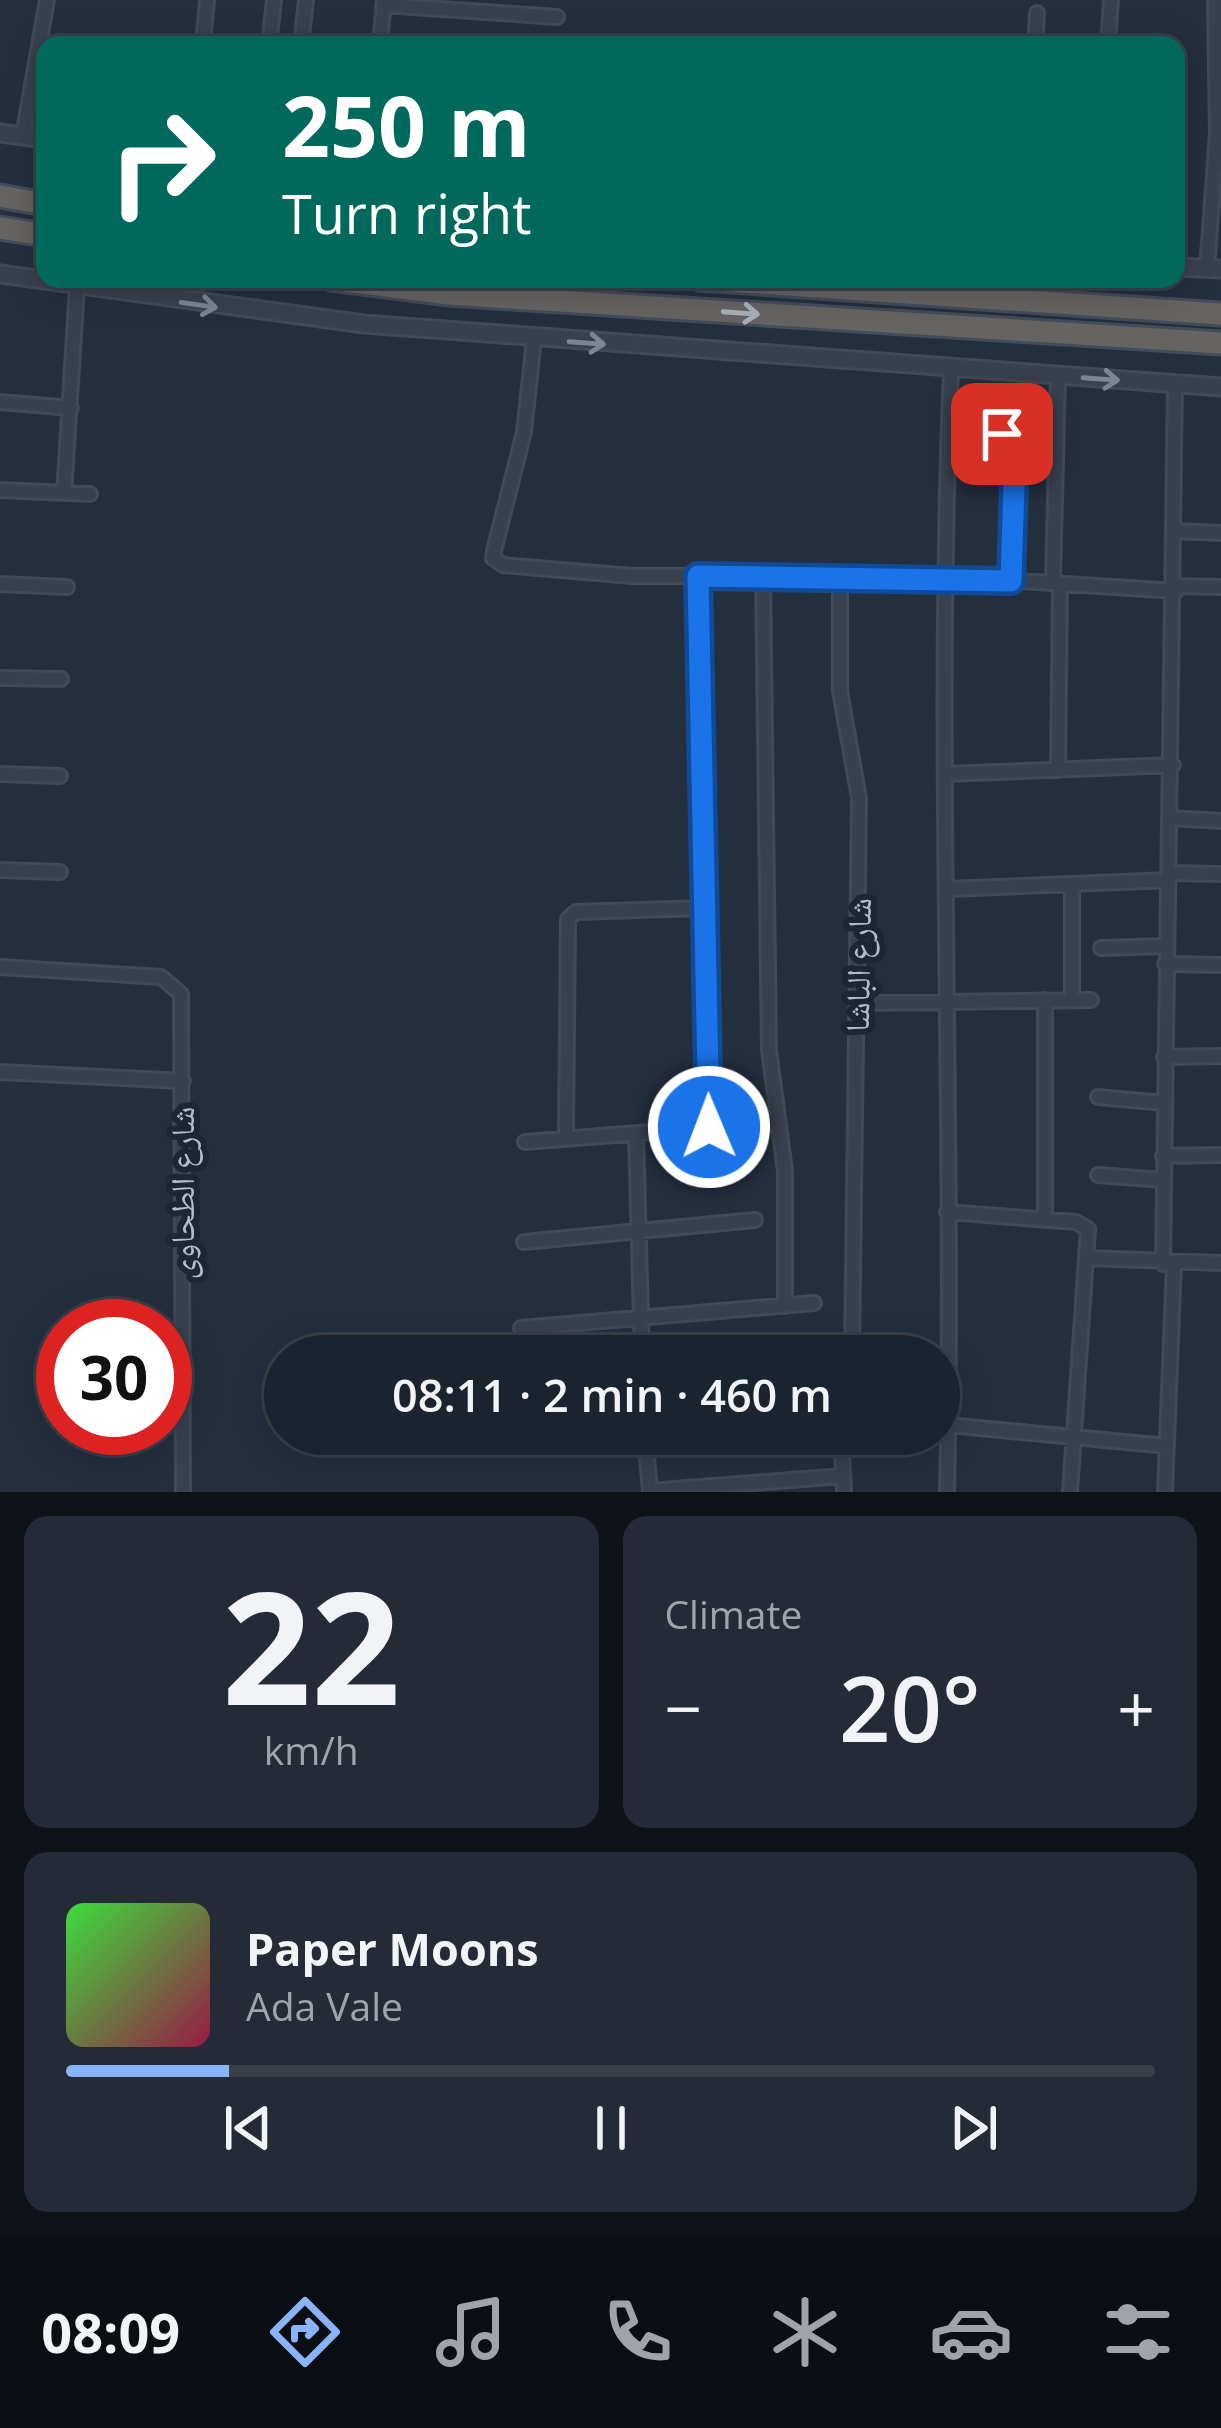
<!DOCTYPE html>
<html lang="en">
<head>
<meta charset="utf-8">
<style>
	:root { --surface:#1b232e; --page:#242b36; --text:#f1f3f6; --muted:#a0a4aa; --line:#39404a; --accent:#8ab4f8 }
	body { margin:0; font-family:"Open Sans","Noto Naskh Arabic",sans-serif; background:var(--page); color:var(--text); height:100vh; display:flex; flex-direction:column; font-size:45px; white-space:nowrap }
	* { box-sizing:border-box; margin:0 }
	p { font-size:39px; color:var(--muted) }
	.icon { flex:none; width:66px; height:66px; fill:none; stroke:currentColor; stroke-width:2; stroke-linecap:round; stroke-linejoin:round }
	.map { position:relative; height:1492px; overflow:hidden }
	.side { display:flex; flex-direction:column; gap:24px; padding:24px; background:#0f1319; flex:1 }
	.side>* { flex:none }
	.banner { position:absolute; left:36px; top:36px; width:1149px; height:252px; border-radius:24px; box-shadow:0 6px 30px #0003,0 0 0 3px var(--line); background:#00695c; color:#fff; overflow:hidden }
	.speed { position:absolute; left:36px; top:1299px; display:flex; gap:24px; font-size:60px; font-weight:700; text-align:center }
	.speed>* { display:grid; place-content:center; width:156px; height:156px; border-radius:50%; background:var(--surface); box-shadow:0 6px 30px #0003,0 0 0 3px var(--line); line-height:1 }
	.speed .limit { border:18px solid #d22; background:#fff; color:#111 }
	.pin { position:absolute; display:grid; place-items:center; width:102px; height:102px; color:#fff; margin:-51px; border-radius:24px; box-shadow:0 6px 18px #0006 }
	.me { position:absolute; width:132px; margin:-66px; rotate:359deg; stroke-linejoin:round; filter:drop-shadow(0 0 9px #0008) }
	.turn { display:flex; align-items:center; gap:42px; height:252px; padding:0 48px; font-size:54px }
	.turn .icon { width:156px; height:156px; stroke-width:2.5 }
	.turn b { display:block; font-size:84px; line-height:102px }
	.big { font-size:90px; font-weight:600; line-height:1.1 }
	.side .tile { flex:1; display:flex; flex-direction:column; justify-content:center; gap:18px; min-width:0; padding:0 42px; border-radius:24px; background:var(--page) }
	.side .dial { align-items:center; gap:0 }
	.dial b { font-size:156px; line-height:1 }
	.song { display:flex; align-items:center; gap:36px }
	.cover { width:144px; height:144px; border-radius:18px; background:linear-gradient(135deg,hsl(120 70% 55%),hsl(340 70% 35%)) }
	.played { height:12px; border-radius:6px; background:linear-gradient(90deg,var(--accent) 15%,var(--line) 15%) }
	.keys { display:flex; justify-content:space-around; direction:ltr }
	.heat { display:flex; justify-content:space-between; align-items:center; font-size:66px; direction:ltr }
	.side .tiles { flex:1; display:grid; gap:24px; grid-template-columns:1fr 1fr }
	.tile:last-child { grid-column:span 2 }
	.trip { position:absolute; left:264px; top:1335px; width:696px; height:120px; border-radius:60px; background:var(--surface); box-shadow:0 6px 30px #0003,0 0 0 3px var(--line); font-weight:600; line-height:120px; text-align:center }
	.tab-bar { display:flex; height:192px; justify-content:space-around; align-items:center; background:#0b0e12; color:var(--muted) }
	.tab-bar .icon { width:84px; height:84px }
	.tab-bar .selected { color:var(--accent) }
	.tab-bar b { font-size:54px; color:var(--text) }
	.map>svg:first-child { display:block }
</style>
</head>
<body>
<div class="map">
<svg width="1221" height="1492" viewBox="0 0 1221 1492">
	<rect width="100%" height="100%" fill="#242f3e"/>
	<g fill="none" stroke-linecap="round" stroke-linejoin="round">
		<g stroke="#414a57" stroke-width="18">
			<path id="minor" d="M384,5L557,17
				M203,45L207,0
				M269,45L274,0
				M301,45L306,0
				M380,45L384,0
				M1035,45L1037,13
				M1108,45L1111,0
				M23,136L47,0
				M1207,269L1217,134L1215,0
				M534,339L524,432L494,551L493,558L503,565L632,576H942L1176,591
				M0,402L71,408
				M950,409L1002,433L1014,447L1011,581
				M0,490L90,494
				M64,493L77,287
				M1176,531L1221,533
				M840,575V691L859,798L852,1356
				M698,576L709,1127
				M763,576L769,1050L785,1171V1306
				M1053,583L1058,376
				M0,584L67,587
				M1176,586L1221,587
				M0,678L61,679
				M1058,770L1060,584
				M0,774L60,776
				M946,774L1173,765
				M1171,818L1221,821
				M0,870L60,872
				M1169,873L1221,874
				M1072,884V1000
				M948,889L1169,880
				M1101,948L1166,946
				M1165,964L1221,965
				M0,967L161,977L181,994L183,1492
				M1045,1000V1219
				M858,1003L1091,1000
				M1164,1057L1221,1056
				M0,1072L183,1081
				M1098,1097L1164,1103
				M636,1133L642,1356
				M566,1138L568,919L576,912L704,908
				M525,1142L778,1122
				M1163,1156L1221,1155
				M1098,1175L1163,1180
				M947,1212L1076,1222L1088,1229L1070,1492
				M524,1242L755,1220
				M1088,1258L1221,1263
				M1163,1264L1175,383
				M521,1328L814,1303
				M948,1425L1167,1446
				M645,1434L650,1492
				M841,1434L844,1492
				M650,1491L843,1476
				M947,1492C955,1118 935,743 951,370
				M1165,1492L1174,1263"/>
		</g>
		<g stroke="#414a57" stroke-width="21">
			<path id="tertiary" d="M0,133L45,139
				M1176,267L1221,269
				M0,274L364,324L1221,387"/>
		</g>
		<g stroke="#434c59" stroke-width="27">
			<path id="trunk" d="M0,196L45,204
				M0,228L45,235
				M331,279L449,294L1221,343
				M700,279L1221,314"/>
		</g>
		<use href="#minor" stroke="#38414e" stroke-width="12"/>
		<use href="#tertiary" stroke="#38414e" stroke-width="15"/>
		<use href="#trunk" stroke="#656462" stroke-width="21"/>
	</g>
	<defs><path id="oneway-shaft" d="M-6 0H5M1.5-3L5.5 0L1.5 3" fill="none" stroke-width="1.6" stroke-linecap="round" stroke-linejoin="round" transform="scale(3)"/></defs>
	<g stroke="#7c8592">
		<use href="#oneway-shaft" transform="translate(199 305) rotate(8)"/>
		<use href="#oneway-shaft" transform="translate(587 343) rotate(4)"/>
		<use href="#oneway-shaft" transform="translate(1101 379) rotate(4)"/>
	</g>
	<use stroke="#a8afba" href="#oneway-shaft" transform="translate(741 313) rotate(4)"/>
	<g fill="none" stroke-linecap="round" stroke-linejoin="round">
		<g stroke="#114b97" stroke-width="30">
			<path id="route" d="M709,1127L698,576L1011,581L1015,456L1002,434"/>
		</g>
		<use href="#route" stroke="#1a73e8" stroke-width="21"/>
	</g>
	<g text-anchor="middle" stroke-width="12" stroke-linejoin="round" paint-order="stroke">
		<g font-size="33" fill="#b4bcc9" stroke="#1d2633">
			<text transform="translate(858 965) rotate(-89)" y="12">شارع الباشا</text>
			<text transform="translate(182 1193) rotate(-90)" y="12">شارع الطحاوى</text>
		</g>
	</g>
</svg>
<div class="speed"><div class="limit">30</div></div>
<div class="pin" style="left:1002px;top:434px;background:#d93025"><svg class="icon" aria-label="arrive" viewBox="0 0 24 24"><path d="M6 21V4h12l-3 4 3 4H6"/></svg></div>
<svg class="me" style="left:709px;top:1127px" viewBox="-20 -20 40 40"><circle r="17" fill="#1a73e8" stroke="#fff" stroke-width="3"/><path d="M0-11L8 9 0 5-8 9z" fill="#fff"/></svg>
<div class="trip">08:11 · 2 min · 460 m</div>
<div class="banner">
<div class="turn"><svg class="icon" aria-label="right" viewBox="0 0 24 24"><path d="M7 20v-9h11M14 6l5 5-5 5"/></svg><div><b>250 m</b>Turn right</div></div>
</div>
</div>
<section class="side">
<div class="tiles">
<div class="tile dial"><b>22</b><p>km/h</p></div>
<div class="tile"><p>Climate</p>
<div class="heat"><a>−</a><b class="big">20°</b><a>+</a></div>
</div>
<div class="tile">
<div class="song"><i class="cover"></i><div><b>Paper Moons</b><p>Ada Vale</p></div></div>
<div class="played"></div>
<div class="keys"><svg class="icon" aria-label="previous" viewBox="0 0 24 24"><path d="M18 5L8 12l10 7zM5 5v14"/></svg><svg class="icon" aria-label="pause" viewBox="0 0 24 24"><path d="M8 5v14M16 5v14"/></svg><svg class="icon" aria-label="next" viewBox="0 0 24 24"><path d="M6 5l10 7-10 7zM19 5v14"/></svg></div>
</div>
</div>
</section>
<nav class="tab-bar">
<b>08:09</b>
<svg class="icon selected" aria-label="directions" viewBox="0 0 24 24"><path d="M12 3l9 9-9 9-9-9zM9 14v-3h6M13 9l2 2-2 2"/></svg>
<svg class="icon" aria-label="music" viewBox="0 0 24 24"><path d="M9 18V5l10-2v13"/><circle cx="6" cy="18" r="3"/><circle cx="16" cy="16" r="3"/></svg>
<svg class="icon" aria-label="phone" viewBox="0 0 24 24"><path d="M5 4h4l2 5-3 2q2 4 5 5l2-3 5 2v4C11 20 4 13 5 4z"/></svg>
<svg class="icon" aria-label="climate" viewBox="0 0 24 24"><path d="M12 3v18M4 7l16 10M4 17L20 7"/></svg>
<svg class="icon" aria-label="car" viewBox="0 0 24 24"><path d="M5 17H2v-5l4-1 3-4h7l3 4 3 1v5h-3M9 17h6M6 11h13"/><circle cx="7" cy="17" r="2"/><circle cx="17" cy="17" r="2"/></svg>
<svg class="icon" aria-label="filters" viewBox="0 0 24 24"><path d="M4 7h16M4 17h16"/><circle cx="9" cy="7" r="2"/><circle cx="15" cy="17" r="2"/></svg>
</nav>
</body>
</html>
